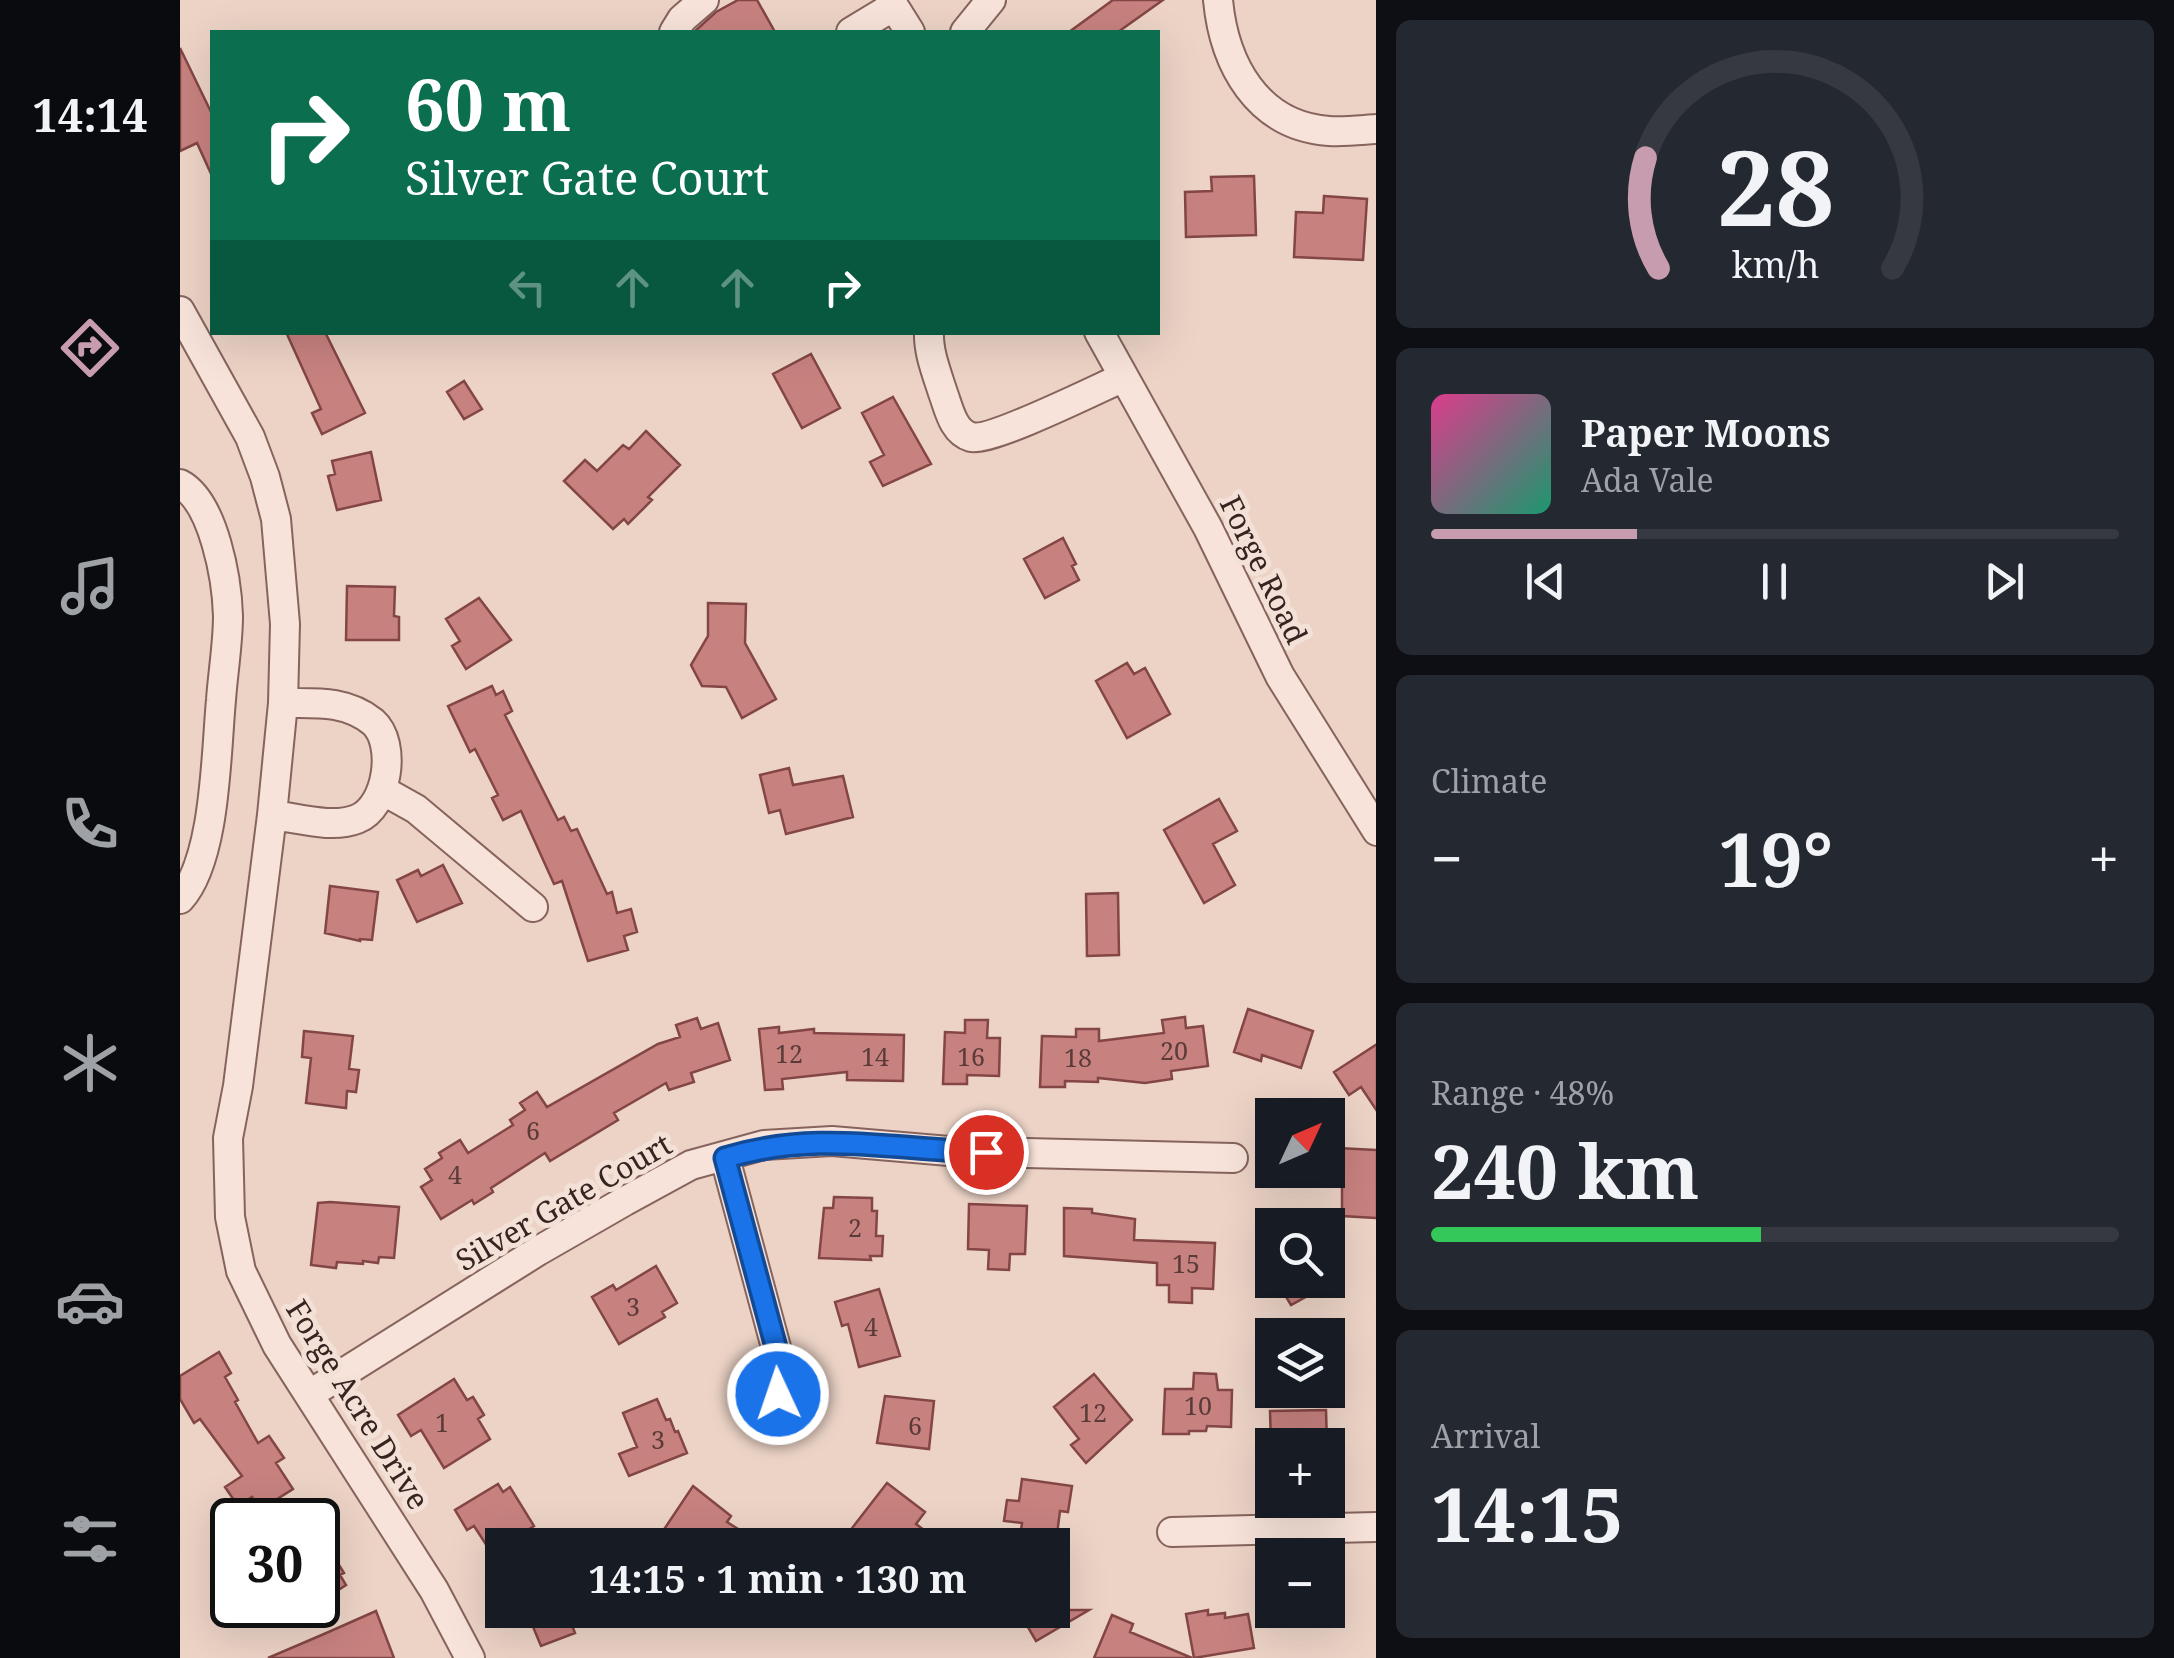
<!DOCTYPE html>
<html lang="en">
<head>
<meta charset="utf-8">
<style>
	:root { --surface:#171b24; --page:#242831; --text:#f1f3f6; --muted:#9ea1a6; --line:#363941; --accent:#c69cae }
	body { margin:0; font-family:"Noto Serif",serif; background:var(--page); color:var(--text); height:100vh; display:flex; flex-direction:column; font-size:38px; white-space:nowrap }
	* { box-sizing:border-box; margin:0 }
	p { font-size:32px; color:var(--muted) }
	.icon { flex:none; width:55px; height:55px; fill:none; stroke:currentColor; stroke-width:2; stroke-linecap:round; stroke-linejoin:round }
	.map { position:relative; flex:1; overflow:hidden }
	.sheet { display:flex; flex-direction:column; gap:20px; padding:20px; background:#0d0f14; width:798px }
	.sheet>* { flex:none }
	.hud { position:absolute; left:30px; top:30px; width:950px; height:305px; border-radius:0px; box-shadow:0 10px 40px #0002; background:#0b6e4f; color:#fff; overflow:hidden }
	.needle { width:65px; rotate:46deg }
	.fabs { position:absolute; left:1075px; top:1098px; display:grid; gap:20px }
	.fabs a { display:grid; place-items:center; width:90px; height:90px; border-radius:0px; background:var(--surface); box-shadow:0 10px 40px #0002; font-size:50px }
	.speed { position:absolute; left:30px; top:1498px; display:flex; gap:20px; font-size:50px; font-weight:700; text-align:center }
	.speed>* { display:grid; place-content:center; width:130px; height:130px; border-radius:50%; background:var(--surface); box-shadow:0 10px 40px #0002; line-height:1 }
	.speed .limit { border:5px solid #111; border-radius:15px; background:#fff; color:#111 }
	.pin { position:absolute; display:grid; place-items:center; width:85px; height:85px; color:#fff; margin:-42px; border:5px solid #fff; border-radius:50%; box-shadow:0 2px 10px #0007 }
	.me { position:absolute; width:110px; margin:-55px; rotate:357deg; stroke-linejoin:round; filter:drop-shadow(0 0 8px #0008) }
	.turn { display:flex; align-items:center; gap:35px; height:210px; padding:0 30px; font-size:45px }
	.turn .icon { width:130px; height:130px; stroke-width:2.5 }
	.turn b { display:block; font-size:70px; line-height:85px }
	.lanes { display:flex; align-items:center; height:95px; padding:0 30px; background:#0003; justify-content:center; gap:50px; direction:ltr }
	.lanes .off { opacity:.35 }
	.big { font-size:75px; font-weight:700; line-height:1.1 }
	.sheet .widget { flex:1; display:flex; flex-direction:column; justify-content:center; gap:15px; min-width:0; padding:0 35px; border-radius:15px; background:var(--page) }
	.sheet .dial { align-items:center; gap:0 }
	.dial svg { height:260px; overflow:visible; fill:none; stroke:var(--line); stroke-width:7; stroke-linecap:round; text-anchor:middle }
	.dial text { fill:var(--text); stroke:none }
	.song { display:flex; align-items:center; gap:30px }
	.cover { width:120px; height:120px; border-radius:15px; background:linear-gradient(135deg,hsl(330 70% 55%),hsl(160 70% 35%)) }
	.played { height:10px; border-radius:5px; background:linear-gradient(90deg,var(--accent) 30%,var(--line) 30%) }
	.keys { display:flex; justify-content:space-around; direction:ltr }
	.heat { display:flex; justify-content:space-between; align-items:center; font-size:55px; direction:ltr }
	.charge { height:15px; border-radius:8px; background:linear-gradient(90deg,#34c759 48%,var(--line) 0) }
	.trip { position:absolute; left:305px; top:1528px; width:585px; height:100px; border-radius:0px; background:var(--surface); box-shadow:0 10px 40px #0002; font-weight:700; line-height:100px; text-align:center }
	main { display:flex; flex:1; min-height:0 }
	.dock { display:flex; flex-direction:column; width:180px; justify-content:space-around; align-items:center; background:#090b0e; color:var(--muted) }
	.dock .icon { width:70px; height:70px }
	.dock .active { color:var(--accent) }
	.dock b { font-size:45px; color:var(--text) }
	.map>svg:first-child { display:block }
</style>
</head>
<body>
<main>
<nav class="dock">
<b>14:14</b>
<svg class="icon active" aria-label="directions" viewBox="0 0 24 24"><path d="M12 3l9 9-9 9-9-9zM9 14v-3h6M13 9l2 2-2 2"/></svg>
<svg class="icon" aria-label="music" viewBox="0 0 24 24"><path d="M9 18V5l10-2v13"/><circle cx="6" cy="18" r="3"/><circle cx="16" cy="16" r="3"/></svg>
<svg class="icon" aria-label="phone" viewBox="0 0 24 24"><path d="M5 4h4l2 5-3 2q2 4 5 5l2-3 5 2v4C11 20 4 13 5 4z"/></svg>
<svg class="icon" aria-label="climate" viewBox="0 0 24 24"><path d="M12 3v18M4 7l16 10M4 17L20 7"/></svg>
<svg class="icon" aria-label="car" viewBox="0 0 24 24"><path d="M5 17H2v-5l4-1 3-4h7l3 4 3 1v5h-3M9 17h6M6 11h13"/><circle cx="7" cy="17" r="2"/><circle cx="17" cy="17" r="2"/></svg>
<svg class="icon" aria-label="filters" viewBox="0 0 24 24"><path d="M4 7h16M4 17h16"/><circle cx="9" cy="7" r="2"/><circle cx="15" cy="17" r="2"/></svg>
</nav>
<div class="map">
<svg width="1197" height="1658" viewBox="0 0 1197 1658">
	<rect width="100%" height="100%" fill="#ecd3c6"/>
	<path fill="#c7827f" stroke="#834644" stroke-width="2.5" d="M558,0H577L595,32H514L536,12Z
		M933,0H983L938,32H889Z
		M0,48L32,114V176L17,143L0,151Z
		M1074,176L1076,235L1006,237L1005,192L1032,191L1031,177Z
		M1144,196L1187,199L1183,260L1114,257L1116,212L1143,213Z
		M106,332H145L185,413L142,434L132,413L141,409Z
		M631,354L660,408L622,428L593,374Z
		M284,381L302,409L284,419L267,392Z
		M713,397L751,464L703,486L690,462L704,455L682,413Z
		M466,431L500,465L468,497L472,500L448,524L444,519L433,529L384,481L405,460L417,471L443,445L449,449Z
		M191,452L201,500L157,510L148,476L155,474L152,461Z
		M883,538L896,564L892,566L899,580L865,598L844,559Z
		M167,586L215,587L214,616L219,617V640H166Z
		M299,598L331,640L286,669L272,646L280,641L266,619Z
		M528,603L566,604L565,643L596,699L562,718L546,687L522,686L511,665L528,636Z
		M947,663L954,674L965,668L990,714L947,738L916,681Z
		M312,686L316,695L323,691L332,711L325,715L378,820L384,817L391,831L397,829L427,894L432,892L437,913L451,909L457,932L444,936L448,950L408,961L382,881L374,884L341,811L323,820L312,798L318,795L295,749L290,752L268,706Z
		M609,768L613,785L663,776L673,817L606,834L600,810L589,813L580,775Z
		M1039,799L1057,831L1033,844L1055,885L1024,903L984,830Z
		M263,865L282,903L237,922L217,880L238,870L241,876Z
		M150,886L198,892L192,940L180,939V941L145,933Z
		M938,893L939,955L907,956L906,894Z
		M1068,1009L1133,1031L1121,1068L1082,1055L1081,1061L1054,1052Z
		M1005,1017L1006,1028L1023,1026L1028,1066L991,1071L992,1079L965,1083L918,1078V1082L885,1081V1087H860L862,1036L896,1037V1029H919V1041L984,1033L982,1020Z
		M517,1018L521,1029L538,1023L550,1060L511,1073L514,1082L489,1090L486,1083L434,1113L438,1120L370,1161L365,1153L311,1188L313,1192L294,1204L292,1200L261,1219L241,1187L252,1180L245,1169L262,1158L259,1153L280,1140L288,1153L333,1125L330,1120L345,1110L340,1103L357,1092L367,1107L478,1044L500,1037L496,1025Z
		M785,1020H808L807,1038H820L819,1076L787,1075V1084H763L765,1032L785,1033Z
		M599,1027V1033L634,1029V1033L724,1035L723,1081L667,1080V1072L602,1079L603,1089L585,1090L579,1029Z
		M124,1031L173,1036L169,1069L179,1070L176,1092L167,1091L166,1108L126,1103L131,1058L122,1057Z
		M1197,1044V1111L1181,1087L1169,1095L1154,1072Z
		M1158,1148L1197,1150V1218L1162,1216V1176H1156Z
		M654,1197L692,1198V1211H697L696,1236H703L702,1256H690L691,1260L639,1258L644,1208H653Z
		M150,1202L219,1207L214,1258L199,1257L198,1263L183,1261V1264L157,1262L156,1268L131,1265L138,1203Z
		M789,1204L847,1206L845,1254H830L829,1270L808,1269L809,1250L788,1249Z
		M884,1208L912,1209V1213L955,1219L954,1240L1035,1243L1033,1289L1012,1288V1303L989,1302V1285H977V1263L884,1256Z
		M476,1266L497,1303L482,1312L485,1317L439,1344L412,1297L433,1285L436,1290Z
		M1096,1280H1123L1131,1294L1111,1305Z
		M699,1289L720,1356L679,1367L668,1324L662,1326L655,1302Z
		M39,1352L51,1373L45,1377L58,1400L55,1402L78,1443L89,1436L104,1458L96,1463L113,1489L81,1509L72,1497L58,1506L45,1487L62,1476L20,1419L14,1423L0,1399V1376Z
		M1014,1373L1036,1374L1038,1390H1052L1051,1427L1027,1426L1026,1431H1009V1434H983L985,1389H1013Z
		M914,1374L952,1420L906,1463L891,1445L899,1439L874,1407Z
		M274,1379L287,1400L293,1397L304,1415L298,1419L310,1439L264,1468L241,1430L231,1436L218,1415Z
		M705,1396L754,1401L749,1449L697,1443Z
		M477,1399L486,1420L490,1419L495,1432L498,1431L507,1453L449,1476L439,1454L457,1447L443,1413Z
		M1146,1410L1147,1445H1091L1090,1411Z
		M842,1479L892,1486L888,1512L880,1511L876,1542L840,1537L842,1523L824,1521L827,1500L839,1501Z
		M707,1483L745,1512L736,1524L744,1530L732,1545H659Z
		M318,1484L323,1492L330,1487L354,1526L346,1531L355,1545H322V1569L294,1526L287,1530L275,1510Z
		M513,1486L551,1516L547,1522L558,1529L548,1545H510L485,1528Z
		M138,1531L164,1573L160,1575L166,1585L138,1603Z
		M346,1610H386L395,1633L361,1646Z
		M838,1610H909L856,1641Z
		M1028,1610V1615L1045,1613V1618L1068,1614L1074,1648L1014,1658L1006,1614Z
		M196,1611L214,1658H88L144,1634Z
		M932,1615L953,1624L950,1632L1012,1658H914Z"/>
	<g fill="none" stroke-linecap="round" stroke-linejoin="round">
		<g stroke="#86645d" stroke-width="32">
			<path id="minor" d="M710,0L730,32
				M1038,0C1044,64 1077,126 1149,131C1165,132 1181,130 1197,129
				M494,32L502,19L524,0
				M671,32L714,6
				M785,32L811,0
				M0,311L70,437L85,477L96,519L105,624L103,703L92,815L58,1086L48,1138L50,1217L61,1271L97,1345L254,1590L290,1658
				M749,332C748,352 757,374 763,393C769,409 773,432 791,437C811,442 919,388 944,377
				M919,332L1028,528L1100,676L1197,831
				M0,484C34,502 47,580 48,616C48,643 43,672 41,700C36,752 36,860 0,899
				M202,790L236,809L353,907
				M92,815C118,818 152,829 177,819C208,807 217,743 193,722C166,700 135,703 103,703
				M545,1158L597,1351L598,1394L589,1423
				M130,1394L358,1251L445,1201L511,1165L584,1145L652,1141L769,1151L1053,1158
				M992,1532L1197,1527"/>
		</g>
		<use href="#minor" stroke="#f7e3d9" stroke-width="28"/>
	</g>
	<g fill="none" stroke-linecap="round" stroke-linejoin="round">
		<g stroke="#114b97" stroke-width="25">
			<path id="route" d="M598,1394L597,1351L545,1158C636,1130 714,1150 806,1152"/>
		</g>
		<use href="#route" stroke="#1a73e8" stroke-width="18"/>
	</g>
	<g text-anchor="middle" stroke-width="10" stroke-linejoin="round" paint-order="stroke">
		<g font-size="25" fill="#5b3b38">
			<text x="994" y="1060">20</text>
			<text x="609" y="1063">12</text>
			<text x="695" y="1066">14</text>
			<text x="791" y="1066">16</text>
			<text x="898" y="1067">18</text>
			<text x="353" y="1140">6</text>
			<text x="275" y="1184">4</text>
			<text x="675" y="1237">2</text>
			<text x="1006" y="1273">15</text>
			<text x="453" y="1316">3</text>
			<text x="691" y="1336">4</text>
			<text x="1018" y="1415">10</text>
			<text x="913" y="1422">12</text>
			<text x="262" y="1432">1</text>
			<text x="735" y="1435">6</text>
			<text x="478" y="1449">3</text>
		</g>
		<g font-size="30" fill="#372320" stroke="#f3e0d6">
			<text transform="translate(1083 570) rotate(64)" y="10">Forge Road</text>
			<text transform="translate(384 1203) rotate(-30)" y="10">Silver Gate Court</text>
			<text transform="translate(177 1405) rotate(58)" y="10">Forge Acre Drive</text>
		</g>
	</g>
</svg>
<div class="fabs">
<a><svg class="needle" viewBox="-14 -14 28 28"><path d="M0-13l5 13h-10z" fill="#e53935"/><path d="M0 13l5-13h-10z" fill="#9ea1a6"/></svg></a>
<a><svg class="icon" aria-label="search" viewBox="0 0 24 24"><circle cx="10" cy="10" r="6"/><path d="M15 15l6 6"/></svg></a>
<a><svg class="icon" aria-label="layers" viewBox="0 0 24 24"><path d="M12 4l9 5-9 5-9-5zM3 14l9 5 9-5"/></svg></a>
<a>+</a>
<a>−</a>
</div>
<div class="speed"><div class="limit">30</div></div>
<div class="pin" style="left:806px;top:1152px;background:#d93025"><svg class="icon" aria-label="arrive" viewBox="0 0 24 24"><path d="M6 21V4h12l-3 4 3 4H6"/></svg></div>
<svg class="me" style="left:598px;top:1394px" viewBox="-20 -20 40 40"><circle r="17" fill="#1a73e8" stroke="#fff" stroke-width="3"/><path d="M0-11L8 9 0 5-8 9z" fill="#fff"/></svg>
<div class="trip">14:15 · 1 min · 130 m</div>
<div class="hud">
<div class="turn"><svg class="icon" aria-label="right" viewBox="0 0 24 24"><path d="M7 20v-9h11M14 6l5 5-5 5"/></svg><div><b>60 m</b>Silver Gate Court</div></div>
<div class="lanes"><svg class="icon off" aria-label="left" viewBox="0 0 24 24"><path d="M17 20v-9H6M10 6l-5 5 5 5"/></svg><svg class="icon off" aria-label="ahead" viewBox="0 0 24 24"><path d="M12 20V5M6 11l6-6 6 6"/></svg><svg class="icon off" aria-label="ahead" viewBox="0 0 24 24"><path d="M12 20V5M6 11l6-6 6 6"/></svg><svg class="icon" aria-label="right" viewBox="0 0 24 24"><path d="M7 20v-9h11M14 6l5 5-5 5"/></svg></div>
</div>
</div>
<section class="sheet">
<div class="widget dial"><svg viewBox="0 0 100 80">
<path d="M14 69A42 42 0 1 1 86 69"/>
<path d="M14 69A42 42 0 0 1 10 35" stroke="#c69cae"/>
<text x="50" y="56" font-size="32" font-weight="700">28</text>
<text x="50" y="72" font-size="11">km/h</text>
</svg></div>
<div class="widget">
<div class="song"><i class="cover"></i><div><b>Paper Moons</b><p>Ada Vale</p></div></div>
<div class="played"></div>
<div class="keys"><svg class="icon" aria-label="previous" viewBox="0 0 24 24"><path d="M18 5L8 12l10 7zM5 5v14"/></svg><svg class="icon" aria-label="pause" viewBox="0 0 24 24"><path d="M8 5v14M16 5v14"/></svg><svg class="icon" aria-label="next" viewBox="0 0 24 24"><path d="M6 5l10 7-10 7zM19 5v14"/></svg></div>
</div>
<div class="widget"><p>Climate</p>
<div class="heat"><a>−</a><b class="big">19°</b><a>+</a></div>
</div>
<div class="widget"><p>Range · 48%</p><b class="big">240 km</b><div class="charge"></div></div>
<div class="widget"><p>Arrival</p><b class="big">14:15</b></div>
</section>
</main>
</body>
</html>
